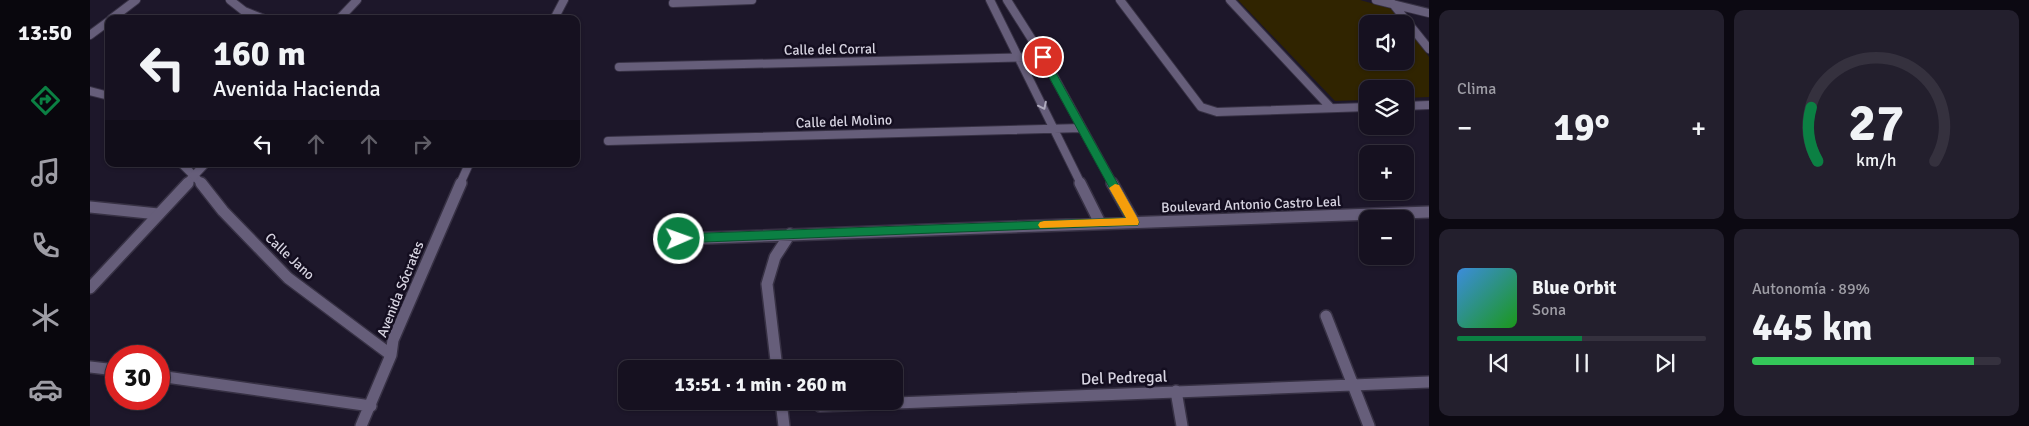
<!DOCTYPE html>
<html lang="es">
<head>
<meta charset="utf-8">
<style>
	:root { --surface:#161120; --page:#231f2d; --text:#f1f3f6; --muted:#9e9da5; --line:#35313e; --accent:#0b8043 }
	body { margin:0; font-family:Signika,sans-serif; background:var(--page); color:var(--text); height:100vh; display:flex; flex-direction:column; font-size:19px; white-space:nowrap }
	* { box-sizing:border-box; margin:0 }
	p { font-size:16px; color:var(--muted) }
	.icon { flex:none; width:28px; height:28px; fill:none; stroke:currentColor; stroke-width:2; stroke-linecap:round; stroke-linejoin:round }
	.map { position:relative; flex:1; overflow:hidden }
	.side { display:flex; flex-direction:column; gap:10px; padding:10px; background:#0c0912; width:600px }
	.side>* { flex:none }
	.guide { position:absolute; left:15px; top:15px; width:475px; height:152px; border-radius:10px; box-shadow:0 1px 4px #0004,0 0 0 1px var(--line); background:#161120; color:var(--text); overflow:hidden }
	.buttons { position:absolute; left:1269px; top:15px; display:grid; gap:10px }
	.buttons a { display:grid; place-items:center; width:55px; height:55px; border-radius:10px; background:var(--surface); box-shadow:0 1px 4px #0004,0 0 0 1px var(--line); font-size:25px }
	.speed { position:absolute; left:15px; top:345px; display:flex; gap:10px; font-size:25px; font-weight:700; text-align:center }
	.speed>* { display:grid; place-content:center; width:65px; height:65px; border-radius:50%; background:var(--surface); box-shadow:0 1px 4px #0004,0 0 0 1px var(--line); line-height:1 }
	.speed .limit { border:8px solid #d22; background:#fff; color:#111 }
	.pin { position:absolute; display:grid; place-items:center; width:42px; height:42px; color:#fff; margin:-21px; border:2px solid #fff; border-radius:50%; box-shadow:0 1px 5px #0007 }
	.me { position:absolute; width:55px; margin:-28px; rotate:88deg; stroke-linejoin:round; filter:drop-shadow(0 0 4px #0008) }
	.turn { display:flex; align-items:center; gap:18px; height:105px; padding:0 25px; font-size:22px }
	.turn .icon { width:65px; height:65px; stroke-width:2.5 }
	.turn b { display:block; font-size:35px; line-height:42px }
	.lanes { display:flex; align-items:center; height:48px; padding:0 25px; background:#0003; justify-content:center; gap:25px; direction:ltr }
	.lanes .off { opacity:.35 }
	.big { font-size:38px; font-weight:700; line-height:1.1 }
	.side .tile { flex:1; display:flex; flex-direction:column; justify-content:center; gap:8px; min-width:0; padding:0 18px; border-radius:10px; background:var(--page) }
	.side .dial { align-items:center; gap:0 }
	.dial svg { height:130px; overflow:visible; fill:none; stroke:var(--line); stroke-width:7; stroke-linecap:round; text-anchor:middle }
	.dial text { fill:var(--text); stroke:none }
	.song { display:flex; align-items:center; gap:15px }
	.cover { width:60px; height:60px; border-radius:8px; background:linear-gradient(135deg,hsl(210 70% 55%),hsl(120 70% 35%)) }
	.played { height:5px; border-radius:2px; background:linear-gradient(90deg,var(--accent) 50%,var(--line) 50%) }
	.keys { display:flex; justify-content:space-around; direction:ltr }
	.heat { display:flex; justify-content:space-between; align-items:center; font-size:28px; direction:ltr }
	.charge { height:8px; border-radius:4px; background:linear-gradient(90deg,#34c759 89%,var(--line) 0) }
	.side .tiles { flex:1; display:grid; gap:10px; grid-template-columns:repeat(2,1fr) }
	.trip { position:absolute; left:528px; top:360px; width:285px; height:50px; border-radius:10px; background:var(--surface); box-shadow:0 1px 4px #0004,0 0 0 1px var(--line); font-weight:700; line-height:50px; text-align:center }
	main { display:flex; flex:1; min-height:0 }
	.dock { display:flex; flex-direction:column; width:90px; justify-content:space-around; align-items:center; background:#09070d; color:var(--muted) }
	.dock .icon { width:35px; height:35px }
	.dock .on { color:var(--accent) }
	.dock b { font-size:22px; color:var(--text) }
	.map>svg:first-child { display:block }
</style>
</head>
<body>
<main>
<nav class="dock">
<b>13:50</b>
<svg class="icon on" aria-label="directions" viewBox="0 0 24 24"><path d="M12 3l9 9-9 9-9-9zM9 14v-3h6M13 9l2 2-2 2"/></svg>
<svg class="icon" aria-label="music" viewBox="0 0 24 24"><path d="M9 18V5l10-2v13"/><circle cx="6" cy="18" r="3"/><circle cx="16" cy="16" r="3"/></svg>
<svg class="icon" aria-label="phone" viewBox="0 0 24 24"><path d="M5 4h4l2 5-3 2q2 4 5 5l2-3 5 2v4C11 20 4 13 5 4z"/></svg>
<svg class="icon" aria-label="climate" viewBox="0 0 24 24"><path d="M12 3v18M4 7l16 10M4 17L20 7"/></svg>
<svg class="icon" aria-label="car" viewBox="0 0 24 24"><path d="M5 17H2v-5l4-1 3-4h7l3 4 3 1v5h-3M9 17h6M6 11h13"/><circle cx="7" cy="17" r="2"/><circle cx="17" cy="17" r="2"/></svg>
</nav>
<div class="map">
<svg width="1339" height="426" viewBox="0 0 1339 426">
	<rect width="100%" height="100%" fill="#1d172a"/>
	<path fill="#302400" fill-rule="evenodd" d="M1148,0H1270L1306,10L1339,57V97L1315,98V89H1278L1277,100L1245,101ZM1278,24H1315V61H1278Z"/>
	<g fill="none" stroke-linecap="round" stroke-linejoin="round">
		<g stroke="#373144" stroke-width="10">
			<path id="minor-far1" d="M140,0L154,11L174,19
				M900,0L991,184
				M917,0L953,57L1023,184
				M1030,0L1111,107L1127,112L1278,107
				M1140,0L1241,108
				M1286,0L1339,13
				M583,3L662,0
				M1303,4L1339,49
				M21,19L46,0
				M464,19L474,0
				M0,35L19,21
				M529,67L953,57
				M0,91L19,96
				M1315,106L1339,105
				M518,141L992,128
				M92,164L112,184
				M370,184L379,164"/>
		</g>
		<g stroke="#373144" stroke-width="14">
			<path id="minor" d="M111,183L133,211L198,278L301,355
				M990,183L1010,223
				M1022,183L1044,222
				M0,207L68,214
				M589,239L1339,212
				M1236,316L1279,426
				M0,367L26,370
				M687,369L677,284L685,257L700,234
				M69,376L281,406
				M1086,391L1092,426
				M691,401L694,426
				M730,406L1339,382
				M271,426L301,355L303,340L371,183"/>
		</g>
		<g stroke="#373144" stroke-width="10">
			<path id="tertiary-far1" d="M249,19L267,0
				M96,184L115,164"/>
		</g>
		<g stroke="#373144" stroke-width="14">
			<path id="tertiary" d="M0,288L98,183"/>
		</g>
		<use href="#minor-far1" stroke="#665e7a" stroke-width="8"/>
		<use href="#minor" stroke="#665e7a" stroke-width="11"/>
		<use href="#tertiary-far1" stroke="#665e7a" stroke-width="8"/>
		<use href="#tertiary" stroke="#665e7a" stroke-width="11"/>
	</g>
	<defs><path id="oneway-chevron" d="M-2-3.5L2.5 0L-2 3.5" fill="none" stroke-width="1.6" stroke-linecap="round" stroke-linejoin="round" transform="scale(1.25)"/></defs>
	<use stroke="#afabbd" href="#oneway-chevron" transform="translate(953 106) rotate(64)"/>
	<path fill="#0b8043" stroke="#07532c" d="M953,54L957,57L1049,222L1048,225L589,243L583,239L589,234L1036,218L948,57Z"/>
	<path fill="#f59e0b" d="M1025,184L1029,185L1048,219L1049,222L1048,225L950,228L948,225L950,222L954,221L1036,218L1019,188Z"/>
	<g text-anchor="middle" stroke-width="5" stroke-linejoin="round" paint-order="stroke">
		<g font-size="14" fill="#d7d4e1" stroke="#140e20">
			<text transform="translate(740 49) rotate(-1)" y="5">Calle del Corral</text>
			<text transform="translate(754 121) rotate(-2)" y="5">Calle del Molino</text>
			<text transform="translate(1161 204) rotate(-2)" y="5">Boulevard Antonio Castro Leal</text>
			<text transform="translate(200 256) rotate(43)" y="5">Calle Jano</text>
			<text transform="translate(310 289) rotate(-68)" y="5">Avenida Sócrates</text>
		</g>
		<g font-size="16" fill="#d7d4e1" stroke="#140e20">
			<text transform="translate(1034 377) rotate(-2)" y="6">Del Pedregal</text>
		</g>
	</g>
</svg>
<div class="buttons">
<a><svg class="icon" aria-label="sound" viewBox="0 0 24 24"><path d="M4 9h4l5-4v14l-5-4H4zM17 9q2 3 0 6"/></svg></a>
<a><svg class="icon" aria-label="layers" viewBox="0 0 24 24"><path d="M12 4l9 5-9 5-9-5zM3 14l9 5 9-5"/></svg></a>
<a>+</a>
<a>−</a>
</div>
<div class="speed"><div class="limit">30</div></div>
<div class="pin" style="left:953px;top:57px;background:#d93025"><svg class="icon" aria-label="arrive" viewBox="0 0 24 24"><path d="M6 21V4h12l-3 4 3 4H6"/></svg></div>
<svg class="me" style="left:589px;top:239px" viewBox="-20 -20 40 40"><circle r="17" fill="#0b8043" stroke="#fff" stroke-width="3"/><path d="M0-11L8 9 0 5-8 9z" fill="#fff"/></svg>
<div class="trip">13:51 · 1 min · 260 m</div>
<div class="guide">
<div class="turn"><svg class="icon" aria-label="left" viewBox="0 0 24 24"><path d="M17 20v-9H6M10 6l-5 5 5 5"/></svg><div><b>160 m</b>Avenida Hacienda</div></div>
<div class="lanes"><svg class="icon" aria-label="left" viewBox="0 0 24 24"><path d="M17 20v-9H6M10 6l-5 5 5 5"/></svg><svg class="icon off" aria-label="ahead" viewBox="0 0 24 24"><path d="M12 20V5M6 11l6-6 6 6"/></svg><svg class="icon off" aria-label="ahead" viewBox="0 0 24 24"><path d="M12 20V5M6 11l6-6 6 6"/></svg><svg class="icon off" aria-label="right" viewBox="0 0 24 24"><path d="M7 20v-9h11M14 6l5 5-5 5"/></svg></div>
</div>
</div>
<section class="side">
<div class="tiles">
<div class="tile"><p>Clima</p>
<div class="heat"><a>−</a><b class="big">19°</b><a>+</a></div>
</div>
<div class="tile dial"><svg viewBox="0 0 100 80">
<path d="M14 69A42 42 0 1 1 86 69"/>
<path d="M14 69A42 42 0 0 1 10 36" stroke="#0b8043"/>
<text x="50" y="56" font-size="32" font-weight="700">27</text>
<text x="50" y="72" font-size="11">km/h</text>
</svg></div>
<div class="tile">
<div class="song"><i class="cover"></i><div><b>Blue Orbit</b><p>Sona</p></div></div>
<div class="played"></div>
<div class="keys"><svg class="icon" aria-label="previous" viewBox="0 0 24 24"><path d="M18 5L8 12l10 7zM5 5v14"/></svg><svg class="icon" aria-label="pause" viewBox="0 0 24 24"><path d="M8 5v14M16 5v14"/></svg><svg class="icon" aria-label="next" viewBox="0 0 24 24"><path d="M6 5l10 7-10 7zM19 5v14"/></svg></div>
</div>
<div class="tile"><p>Autonomía · 89%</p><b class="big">445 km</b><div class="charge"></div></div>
</div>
</section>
</main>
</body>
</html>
